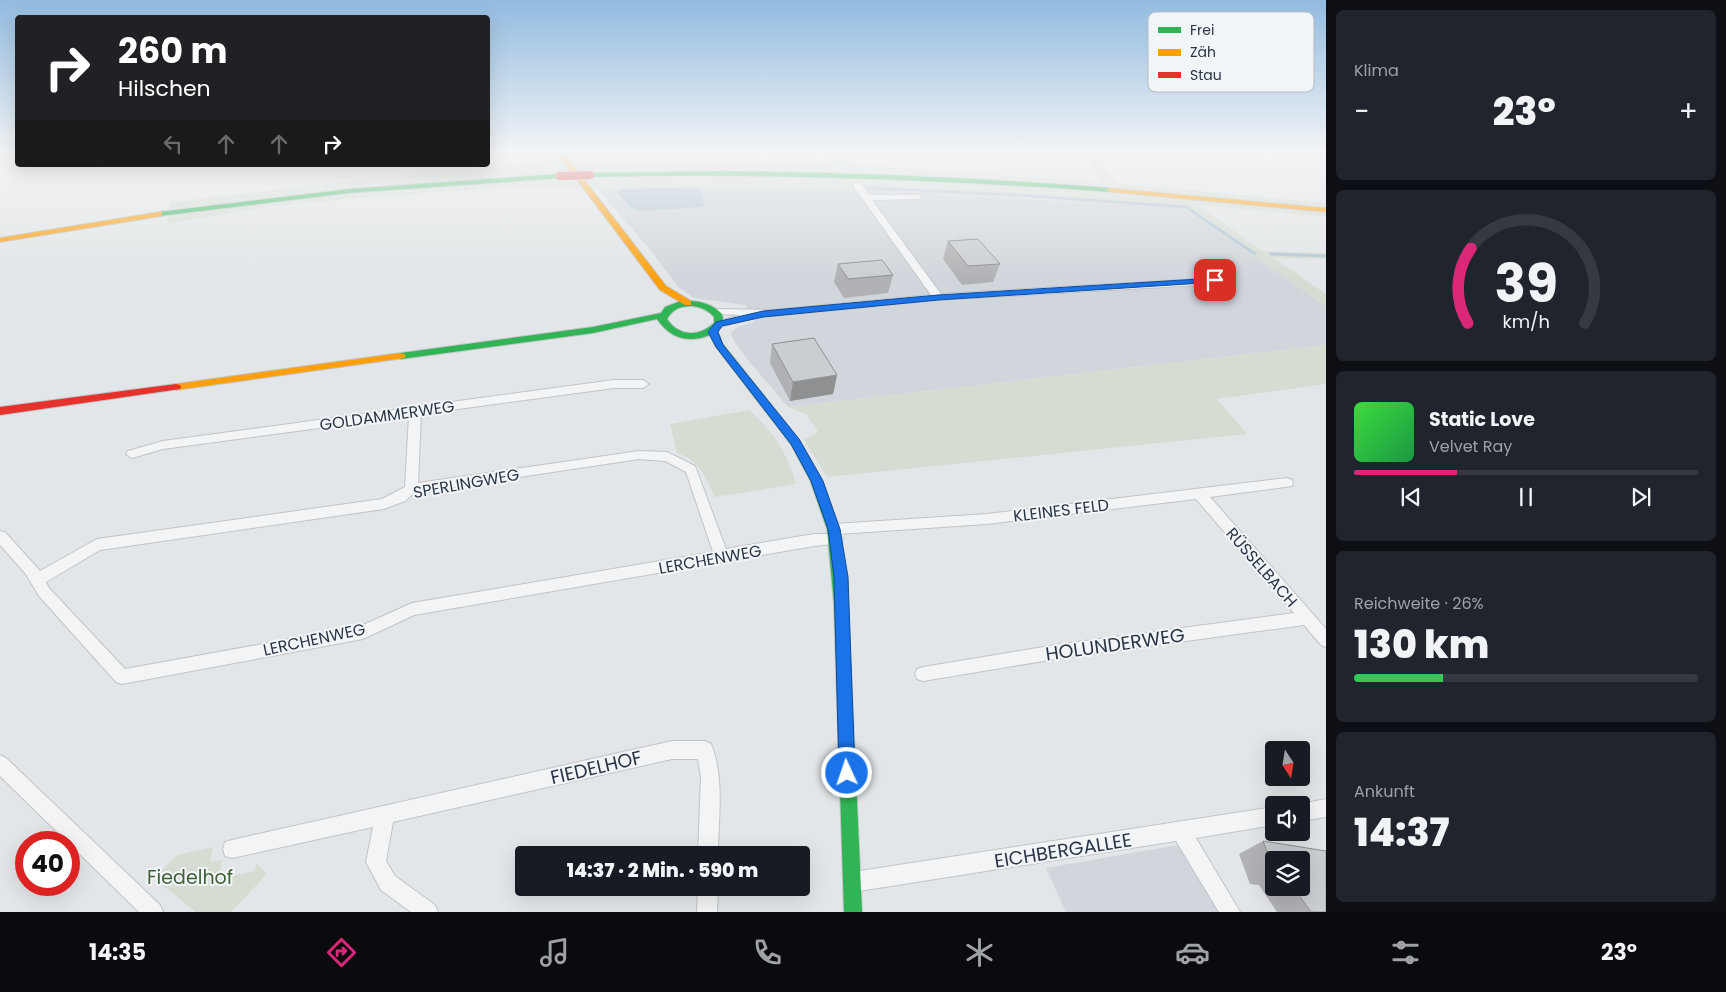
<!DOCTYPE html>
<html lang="de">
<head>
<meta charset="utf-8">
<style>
	:root { --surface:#171b24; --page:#20242c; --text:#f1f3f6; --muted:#9ea1a6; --line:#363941; --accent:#db2777 }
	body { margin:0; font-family:Poppins,sans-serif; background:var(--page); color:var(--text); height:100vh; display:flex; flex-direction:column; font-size:19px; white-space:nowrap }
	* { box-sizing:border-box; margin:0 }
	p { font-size:16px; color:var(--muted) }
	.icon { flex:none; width:28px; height:28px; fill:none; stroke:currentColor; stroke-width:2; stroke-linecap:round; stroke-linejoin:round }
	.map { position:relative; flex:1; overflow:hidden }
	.side { display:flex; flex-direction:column; gap:10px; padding:10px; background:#0d0f14; width:400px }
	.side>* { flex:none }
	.guide { position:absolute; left:15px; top:15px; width:475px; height:152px; border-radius:5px; box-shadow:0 5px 20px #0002; background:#202124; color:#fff; overflow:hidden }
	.needle { width:32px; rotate:168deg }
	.controls { position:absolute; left:1265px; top:741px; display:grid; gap:10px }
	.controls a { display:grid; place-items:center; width:45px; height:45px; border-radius:5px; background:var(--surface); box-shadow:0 5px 20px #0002; font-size:25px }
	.speed { position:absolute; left:15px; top:831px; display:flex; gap:10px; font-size:25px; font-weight:700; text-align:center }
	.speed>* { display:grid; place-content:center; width:65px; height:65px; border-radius:50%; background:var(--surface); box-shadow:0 5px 20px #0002; line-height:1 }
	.speed .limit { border:8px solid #d22; background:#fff; color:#111 }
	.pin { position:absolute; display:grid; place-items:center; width:42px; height:42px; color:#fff; margin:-21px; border-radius:10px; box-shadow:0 2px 8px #0006 }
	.me { position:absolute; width:55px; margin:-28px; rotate:357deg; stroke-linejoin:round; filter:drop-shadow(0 0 4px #0008) }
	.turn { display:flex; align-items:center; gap:18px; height:105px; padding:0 20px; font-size:22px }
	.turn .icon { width:65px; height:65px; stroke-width:2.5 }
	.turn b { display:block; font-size:35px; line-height:42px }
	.lanes { display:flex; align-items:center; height:48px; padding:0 20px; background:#0003; justify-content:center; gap:25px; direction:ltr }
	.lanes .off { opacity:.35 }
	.big { font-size:38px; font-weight:800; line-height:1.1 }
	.side .tile { flex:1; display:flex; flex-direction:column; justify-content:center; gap:8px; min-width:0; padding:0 18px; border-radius:8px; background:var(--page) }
	.side .dial { align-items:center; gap:0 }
	.dial svg { height:130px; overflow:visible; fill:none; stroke:var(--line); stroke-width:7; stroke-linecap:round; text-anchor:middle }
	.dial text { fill:var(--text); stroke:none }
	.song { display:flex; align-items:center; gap:15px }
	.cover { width:60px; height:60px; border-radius:8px; background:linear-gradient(135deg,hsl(120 70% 55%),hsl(140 70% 35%)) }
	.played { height:5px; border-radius:2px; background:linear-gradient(90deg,var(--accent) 30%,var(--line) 30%) }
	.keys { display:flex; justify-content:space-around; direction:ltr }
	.heat { display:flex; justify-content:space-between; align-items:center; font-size:28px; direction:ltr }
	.charge { height:8px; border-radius:4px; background:linear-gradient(90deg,#34c759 26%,var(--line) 0) }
	.trip { position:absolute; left:515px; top:846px; width:295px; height:50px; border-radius:5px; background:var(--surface); box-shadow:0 5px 20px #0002; font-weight:800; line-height:50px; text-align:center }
	.dock { display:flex; height:80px; justify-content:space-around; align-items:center; background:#090b0e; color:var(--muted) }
	.dock .icon { width:35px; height:35px }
	.dock .selected { color:var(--accent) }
	.dock b { font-size:22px; color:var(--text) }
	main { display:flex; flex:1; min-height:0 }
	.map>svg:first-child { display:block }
</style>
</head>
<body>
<main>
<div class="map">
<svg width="1326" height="912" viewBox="0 0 1326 912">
	<rect width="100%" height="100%" fill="#e3e6e8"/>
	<path fill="#d1d6dc" d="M596,187L859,189L1184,208L1326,306V345L788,407L751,364L734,341L731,333L737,327L755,322L745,305L694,298L678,287L652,252Z
		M1178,845L1219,912H1066L1046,868Z"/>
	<path fill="#d5ddd3" d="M0,152H17L18,165H150L6,172L17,156L0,157Z
		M544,152H571L579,162H830L819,152H838L852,164L1102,182L1083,152H1094L1116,183L1326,203V217L1197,205L1263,251L1326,253V259L1274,258L1326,294V306L1184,208L859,189L504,188L360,198L272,206L167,224L171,202L420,173L551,161Z
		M1326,345V384L1217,399L1247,434L827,477L804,440L818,432L806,414L788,407Z
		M749,410C775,432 786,452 796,484L715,497C705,476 700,462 677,453L670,424Z
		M213,847L210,862L222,860L219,878L255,871L256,863L267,874L231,912H196L154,878L177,855Z"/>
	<path fill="#b1c5d4" d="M696,188C703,193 705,200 703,207L639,211L631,208L617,192L620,189Z"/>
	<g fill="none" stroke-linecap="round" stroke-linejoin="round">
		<path stroke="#b1c5d4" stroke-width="3" d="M867,188L1017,195L1186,207L1255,254
			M1271,254L1326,256"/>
		<g stroke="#c1c4c6" stroke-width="2">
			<path id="street" d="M854,183H860L869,195H921L922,197L918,199L872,200L941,294L1215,278L1220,281L1215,284L938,300L772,316H752V319L719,327L715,326V322L741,315L712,314L711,312L716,309L772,310L931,295L854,187Z
				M614,380H643L649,384L643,388H614L421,414L418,483L639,451L667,452L695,466L726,549L814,534H832L827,529L829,525L834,524L987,514L1287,478L1292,480L1293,483L1292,486L1210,497L1326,629V647L1321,645L1304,625L1062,658L923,681L917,679L915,674L917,669L923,667L1062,644L1294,613L1196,499L987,524L838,534L843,539L841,543L814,546L414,615L363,639L122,684L116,682L39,596L25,573L0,545V531L5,532L40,571L97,539L382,499L405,487L409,416L163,449L132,458L126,454L128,451L163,441ZM639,459L665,461L686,472L713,552L412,603L361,626L125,669L49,588L46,582L100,550L384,509L405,501L414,493Z
				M672,741H705L711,744C725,777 718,820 718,855H698L701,777L698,759H672L393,822L386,861L395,876L435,905L438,912H411L381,890L366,862L373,827L232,858L225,856L223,849L225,842L232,840Z
				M0,755L6,758L160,905L163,912H139L0,776Z
				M1326,799V817L1301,821V805H1296Z
				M1274,807V825L1196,838L1240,912H1219L1176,841L853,892L846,889L843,882L846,875L853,872Z
				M698,888H718L717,912H697Z"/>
		</g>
		<g stroke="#c1c4c6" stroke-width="2">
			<path id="fast" d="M720,171C851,172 981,178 1111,188L1115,190L1111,192C937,179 764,173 590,177L586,175L590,173Z
				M560,174H563V178L349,193L159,216L155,214L159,212L349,189Z
				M681,301C697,300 711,303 722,314L724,324L717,331L723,344L800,441L822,480L839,529L848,604L862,912H844L834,604L827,529L810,480L792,446L716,347L710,335C688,344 670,338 657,319L593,333L401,359L396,356L401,353L593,327L661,313L665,307ZM692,306C701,307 708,310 714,317V323C699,337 679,337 667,319C673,309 680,306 692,306Z"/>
		</g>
		<g stroke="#c1c4c6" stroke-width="2">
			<path id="slow" d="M556,152H563L666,286L691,301V305H685L660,290Z
				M1108,188L1326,208V212L1111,192L1107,190Z
				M159,212H162V216L0,242V238Z
				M401,353L404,354L406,356L404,358L176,390L171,387L176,384Z"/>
		</g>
		<g stroke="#c1c4c6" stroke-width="2">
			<path id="jam" d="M176,384L180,385L181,387L180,389L0,415V407Z"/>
		</g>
		<use href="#street" fill="#f2f4f5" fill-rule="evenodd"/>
		<use href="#fast" fill="#30b455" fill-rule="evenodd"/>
		<use href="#slow" fill="#ff9f0a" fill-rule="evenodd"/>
		<use href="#jam" fill="#e5322d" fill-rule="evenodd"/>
		<g stroke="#c1c4c6" stroke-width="9" stroke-linecap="butt">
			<path id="jam-bridge" d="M560,176L590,175"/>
		</g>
		<use href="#jam-bridge" stroke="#e5322d" stroke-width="8"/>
	</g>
	<path fill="#afb1b4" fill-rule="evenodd" d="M948,241L1000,264L993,282L962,285L943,259Z
		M838,264L893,275L888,293L844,298L834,282Z
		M772,344L837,375L833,394L790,401L770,363Z
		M1263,841L1326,912H1277L1259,885L1250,884L1239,854ZM1274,860L1301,888H1274Z"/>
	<path fill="#8e9092" d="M837,375L833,394L790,401L793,382Z"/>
	<path fill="#cbced1" stroke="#8e9092" d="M978,239L1000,264L968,266L948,241Z
		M882,260L893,275L848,279L838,264Z
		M814,338L837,375L793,382L772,344Z
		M1263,841L1326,851V912H1311L1294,888H1301V860H1274V870Z"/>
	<linearGradient id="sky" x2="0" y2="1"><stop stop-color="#92bbe0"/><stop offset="0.54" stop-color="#f2f4f5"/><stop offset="1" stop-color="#f2f4f5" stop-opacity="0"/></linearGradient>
	<rect width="1326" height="280" fill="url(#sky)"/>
	<path fill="#1a73e8" stroke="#114b97" d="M1215,278L1219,280L1218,282L938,300L763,317L722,326L718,332L723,345L799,439L823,481L840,529L848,577L855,773L853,778L847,781L842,778L839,773L834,577L828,529L811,481L791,444L716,347L708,332L716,322L763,311L938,295Z"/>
	<g text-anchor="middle" stroke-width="4" stroke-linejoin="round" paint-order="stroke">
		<g font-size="16" fill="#293543" stroke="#f1f5f8">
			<text transform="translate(387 415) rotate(-8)" y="6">GOLDAMMERWEG</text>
			<text transform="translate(466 483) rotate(-10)" y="6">SPERLINGWEG</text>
			<text transform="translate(1061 510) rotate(-7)" y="6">KLEINES FELD</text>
			<text transform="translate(710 559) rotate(-10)" y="6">LERCHENWEG</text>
			<text transform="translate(1262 567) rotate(49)" y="6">RÜSSELBACH</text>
			<text transform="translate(314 639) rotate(-12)" y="6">LERCHENWEG</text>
		</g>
		<g font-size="19" fill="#293543" stroke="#f1f5f8">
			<text transform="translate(1115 644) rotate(-8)" y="7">HOLUNDERWEG</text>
			<text transform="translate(596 767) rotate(-13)" y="7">FIEDELHOF</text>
			<text transform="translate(1063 850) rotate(-9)" y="7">EICHBERGALLEE</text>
		</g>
		<g font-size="19" fill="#415f36" stroke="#f1f5f8">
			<text x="190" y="884">Fiedelhof</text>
		</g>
	</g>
	<rect x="1148" y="12" width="166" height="80" rx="8" fill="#f1f5f8" stroke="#b5bbc2" stroke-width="1"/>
	<rect x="1158" y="27" width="23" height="6" fill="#30b455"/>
	<rect x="1158" y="49" width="23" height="7" fill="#ff9f0a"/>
	<rect x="1158" y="72" width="23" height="6" fill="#e5322d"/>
	<g font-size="14" fill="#293543">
		<text x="1190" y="35">Frei</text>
		<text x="1190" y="57">Zäh</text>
		<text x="1190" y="80">Stau</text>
	</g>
</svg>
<div class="controls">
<a><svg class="needle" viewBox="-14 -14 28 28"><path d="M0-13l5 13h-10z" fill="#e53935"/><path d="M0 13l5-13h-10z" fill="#9ea1a6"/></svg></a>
<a><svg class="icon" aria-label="sound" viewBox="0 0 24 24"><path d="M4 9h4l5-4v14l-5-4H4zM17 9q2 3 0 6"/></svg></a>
<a><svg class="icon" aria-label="layers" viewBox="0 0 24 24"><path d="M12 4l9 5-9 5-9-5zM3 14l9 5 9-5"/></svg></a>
</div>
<div class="speed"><div class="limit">40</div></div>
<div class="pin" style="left:1215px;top:280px;background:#d93025"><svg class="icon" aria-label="arrive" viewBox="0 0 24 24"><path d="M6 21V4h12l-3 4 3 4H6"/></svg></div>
<svg class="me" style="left:847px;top:773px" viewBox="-20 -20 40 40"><circle r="17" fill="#1a73e8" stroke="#fff" stroke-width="3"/><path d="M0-11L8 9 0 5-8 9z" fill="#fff"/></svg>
<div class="trip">14:37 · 2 Min. · 590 m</div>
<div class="guide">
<div class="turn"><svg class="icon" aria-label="right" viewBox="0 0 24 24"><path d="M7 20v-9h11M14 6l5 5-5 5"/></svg><div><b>260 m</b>Hilschen</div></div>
<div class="lanes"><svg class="icon off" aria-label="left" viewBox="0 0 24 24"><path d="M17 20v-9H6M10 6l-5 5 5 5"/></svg><svg class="icon off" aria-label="ahead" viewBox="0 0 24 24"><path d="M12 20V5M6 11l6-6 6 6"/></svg><svg class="icon off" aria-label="ahead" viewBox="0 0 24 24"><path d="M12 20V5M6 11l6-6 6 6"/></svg><svg class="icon" aria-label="right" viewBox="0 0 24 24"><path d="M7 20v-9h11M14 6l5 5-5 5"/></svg></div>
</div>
</div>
<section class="side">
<div class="tile"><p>Klima</p>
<div class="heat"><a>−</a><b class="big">23°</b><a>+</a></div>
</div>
<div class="tile dial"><svg viewBox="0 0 100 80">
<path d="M14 69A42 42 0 1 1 86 69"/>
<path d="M14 69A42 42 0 0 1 16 23" stroke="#db2777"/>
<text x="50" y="56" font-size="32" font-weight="700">39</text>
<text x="50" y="72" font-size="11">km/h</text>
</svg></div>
<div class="tile">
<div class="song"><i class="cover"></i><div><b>Static Love</b><p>Velvet Ray</p></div></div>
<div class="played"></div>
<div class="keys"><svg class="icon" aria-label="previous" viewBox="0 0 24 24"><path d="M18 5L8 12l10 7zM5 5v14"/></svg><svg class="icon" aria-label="pause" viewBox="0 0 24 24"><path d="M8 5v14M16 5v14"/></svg><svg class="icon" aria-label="next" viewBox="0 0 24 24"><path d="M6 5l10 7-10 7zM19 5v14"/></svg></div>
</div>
<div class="tile"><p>Reichweite · 26%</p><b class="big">130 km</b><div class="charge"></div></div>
<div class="tile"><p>Ankunft</p><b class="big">14:37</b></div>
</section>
</main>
<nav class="dock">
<b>14:35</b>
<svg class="icon selected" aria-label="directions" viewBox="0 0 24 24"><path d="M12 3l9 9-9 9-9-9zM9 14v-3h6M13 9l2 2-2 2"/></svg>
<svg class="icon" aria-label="music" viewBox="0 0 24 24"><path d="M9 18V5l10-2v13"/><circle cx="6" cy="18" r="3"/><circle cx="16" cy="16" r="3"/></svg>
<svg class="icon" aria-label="phone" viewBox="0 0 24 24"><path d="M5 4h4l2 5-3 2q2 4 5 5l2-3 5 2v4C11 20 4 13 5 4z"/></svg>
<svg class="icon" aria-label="climate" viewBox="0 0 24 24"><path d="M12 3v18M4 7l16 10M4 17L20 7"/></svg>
<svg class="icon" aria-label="car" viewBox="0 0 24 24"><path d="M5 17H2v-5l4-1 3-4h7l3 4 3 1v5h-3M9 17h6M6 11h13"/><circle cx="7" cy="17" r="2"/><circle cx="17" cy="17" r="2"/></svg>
<svg class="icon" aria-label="filters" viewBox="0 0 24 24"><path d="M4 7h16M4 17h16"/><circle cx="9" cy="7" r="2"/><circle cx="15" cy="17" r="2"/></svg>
<b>23°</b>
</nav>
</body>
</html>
